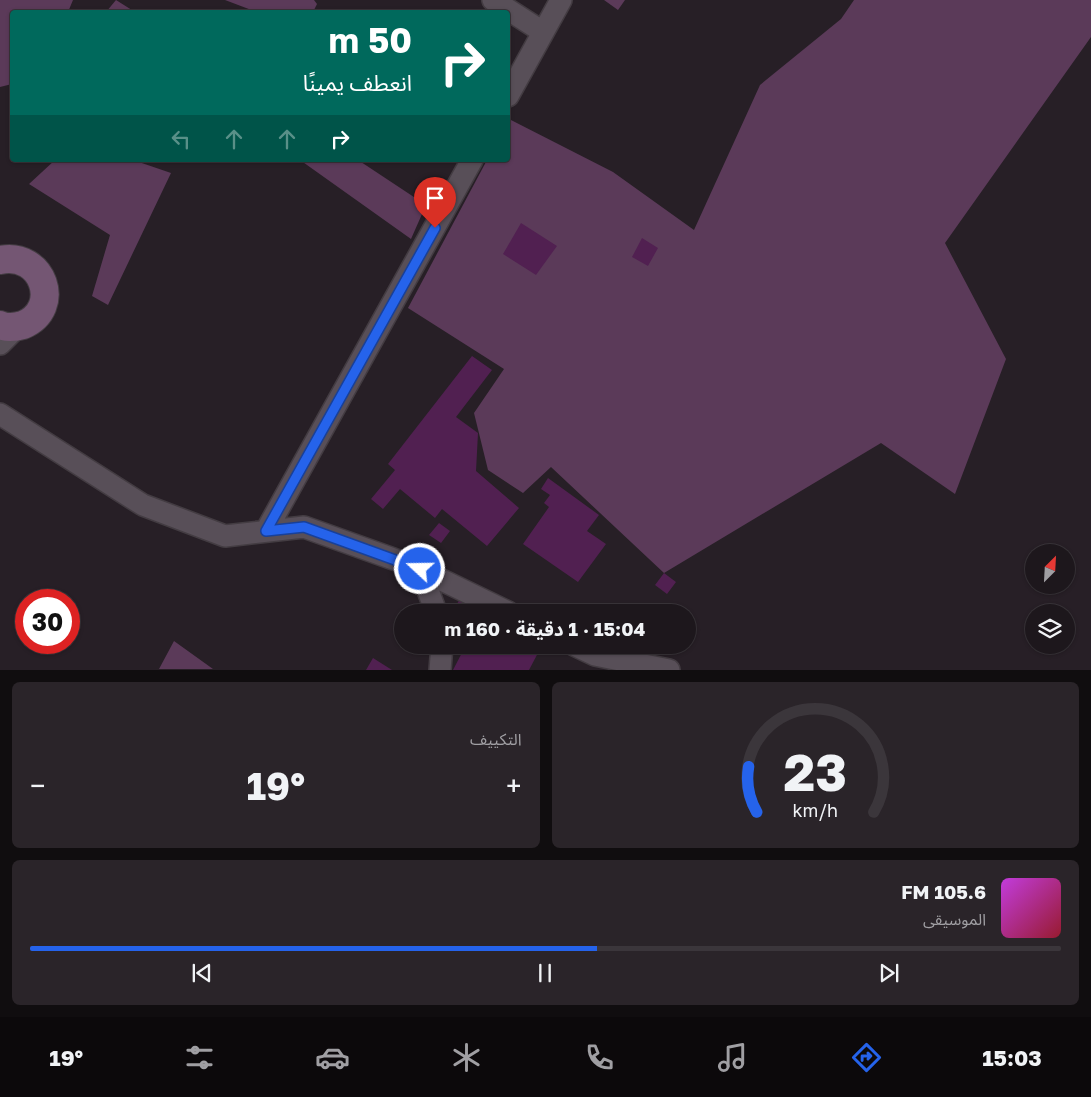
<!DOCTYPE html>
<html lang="ar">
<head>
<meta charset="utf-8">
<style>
	:root { --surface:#1d171c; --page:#2a2429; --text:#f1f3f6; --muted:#a09fa3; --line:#3b363b; --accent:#2563eb }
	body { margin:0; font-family:"Golos Text","Noto Sans Arabic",sans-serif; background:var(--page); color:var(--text); direction:rtl; height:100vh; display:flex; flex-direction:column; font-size:19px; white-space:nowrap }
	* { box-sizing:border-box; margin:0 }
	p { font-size:16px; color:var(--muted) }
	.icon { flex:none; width:28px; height:28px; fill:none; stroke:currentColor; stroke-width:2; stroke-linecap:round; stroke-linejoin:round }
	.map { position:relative; height:670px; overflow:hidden; direction:ltr }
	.panel { display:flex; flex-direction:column; gap:12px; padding:12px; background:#100d0f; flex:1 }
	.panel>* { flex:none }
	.guide { position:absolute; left:10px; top:10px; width:500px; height:152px; border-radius:5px; box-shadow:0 1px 4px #0004,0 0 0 1px var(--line); direction:rtl; background:#00695c; color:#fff; overflow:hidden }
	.needle { width:32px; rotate:24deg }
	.controls { position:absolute; left:1025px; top:544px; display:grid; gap:10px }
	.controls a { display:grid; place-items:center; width:50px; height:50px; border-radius:50%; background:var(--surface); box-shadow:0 1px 4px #0004,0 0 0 1px var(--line); font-size:25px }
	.speed { position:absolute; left:15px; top:589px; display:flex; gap:10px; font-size:25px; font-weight:700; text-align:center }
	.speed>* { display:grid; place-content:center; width:65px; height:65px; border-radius:50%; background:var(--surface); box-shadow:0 1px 4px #0004,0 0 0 1px var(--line); line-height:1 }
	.speed .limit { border:8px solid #d22; background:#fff; color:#111 }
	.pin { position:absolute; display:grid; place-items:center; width:42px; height:42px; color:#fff; margin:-51px -21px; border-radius:50% 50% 50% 0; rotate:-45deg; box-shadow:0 0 5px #0007 }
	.pin .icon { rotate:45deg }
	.me { position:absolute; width:55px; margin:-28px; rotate:291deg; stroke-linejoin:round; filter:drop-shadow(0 0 4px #0008) }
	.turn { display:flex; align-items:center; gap:18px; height:105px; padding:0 15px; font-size:22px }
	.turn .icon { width:65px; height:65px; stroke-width:2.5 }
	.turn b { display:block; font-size:35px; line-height:42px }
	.lanes { display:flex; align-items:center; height:48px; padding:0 15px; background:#0003; justify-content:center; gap:25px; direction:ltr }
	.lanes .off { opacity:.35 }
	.big { font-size:38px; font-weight:700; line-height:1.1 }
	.panel .widget { flex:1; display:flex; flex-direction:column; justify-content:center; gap:8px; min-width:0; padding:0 18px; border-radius:8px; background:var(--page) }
	.panel .dial { align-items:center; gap:0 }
	.dial svg { height:130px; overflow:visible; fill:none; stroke:var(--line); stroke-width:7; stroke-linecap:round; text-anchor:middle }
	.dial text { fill:var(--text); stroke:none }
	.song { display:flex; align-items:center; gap:15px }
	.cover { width:60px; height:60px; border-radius:8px; background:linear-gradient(135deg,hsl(290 70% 55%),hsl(350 70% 35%)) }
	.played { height:5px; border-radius:2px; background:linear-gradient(90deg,var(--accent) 55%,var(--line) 55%) }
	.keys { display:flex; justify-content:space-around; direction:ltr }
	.heat { display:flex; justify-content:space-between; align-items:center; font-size:28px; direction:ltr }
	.panel .tiles { flex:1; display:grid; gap:12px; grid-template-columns:1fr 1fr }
	.widget:last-child { grid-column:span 2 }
	.trip { position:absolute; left:394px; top:604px; width:302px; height:50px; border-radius:25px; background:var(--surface); box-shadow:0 1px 4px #0004,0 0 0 1px var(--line); font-weight:700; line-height:50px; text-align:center; direction:rtl }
	.menu { display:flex; height:80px; justify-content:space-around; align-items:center; background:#0c090b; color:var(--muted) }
	.menu .icon { width:35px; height:35px }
	.menu .selected { color:var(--accent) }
	.menu b { font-size:22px; color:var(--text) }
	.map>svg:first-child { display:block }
</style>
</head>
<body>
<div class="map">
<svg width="1091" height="670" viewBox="0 0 1091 670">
	<rect width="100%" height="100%" fill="#271f26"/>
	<path fill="#5b3a59" d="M0,0H73L68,12H12V84L0,87Z
		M116,0L135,12H106Z
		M225,0H314L317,4L313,12H257Z
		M604,0H625L618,10Z
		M854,0H1091V37L945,243L1006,359L955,494L881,443L664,573L551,467L523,493L488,470L474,413L504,369L408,308L487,160H508L509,119L613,172L694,230L760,85L841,19Z
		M55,160H133L171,173L108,305L92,296L110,235L29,184Z
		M300,160H358L426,205L411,239Z
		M174,641L213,669H159Z"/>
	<path fill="#512051" d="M521,223L557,246L536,275L503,254Z
		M642,238L658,248L648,266L632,257Z
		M472,356L492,370L456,417L478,433L476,471L519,508L487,546L442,509L435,518L400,489L383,509L371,499L395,470L388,464Z
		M548,478L599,515L587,531L606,544L578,582L523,544L549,507L544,503L550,495L541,489Z
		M439,523L450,531L441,543L429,535Z
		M664,573L676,582L667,594L655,585Z
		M460,599L483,612H452Z
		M611,606L627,612H608Z
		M466,645H527L539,651L529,670H453Z
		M620,645H640L637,652Z
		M373,658L392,670H366Z"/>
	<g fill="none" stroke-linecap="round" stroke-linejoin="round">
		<g stroke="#433c42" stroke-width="24">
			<path id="street" d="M493,0L543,32
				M508,96L561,0
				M0,344L17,327
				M0,414L143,505L225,536L304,527L413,566L508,612
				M266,531L472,160
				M420,569L436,612
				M574,645L595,655L669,670
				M440,670L442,645"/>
		</g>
		<g stroke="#433c42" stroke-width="30">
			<path id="secondary" d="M0,260C43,251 63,308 23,325C16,327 7,328 0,325"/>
		</g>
		<use href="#street" stroke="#584f58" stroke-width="21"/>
		<use href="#secondary" stroke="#745673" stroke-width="28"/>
	</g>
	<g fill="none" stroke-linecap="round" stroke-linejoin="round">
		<g stroke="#184099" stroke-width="12">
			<path id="route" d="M420,569L304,527L266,531L435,228"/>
		</g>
		<use href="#route" stroke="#2563eb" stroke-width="9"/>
	</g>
</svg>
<div class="controls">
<a><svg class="needle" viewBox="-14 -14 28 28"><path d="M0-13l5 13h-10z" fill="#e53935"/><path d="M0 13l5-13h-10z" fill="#a09fa3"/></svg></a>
<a><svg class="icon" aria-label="layers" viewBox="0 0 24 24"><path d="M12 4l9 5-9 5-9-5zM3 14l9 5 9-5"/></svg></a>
</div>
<div class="speed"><div class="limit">30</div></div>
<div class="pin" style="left:435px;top:228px;background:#d93025"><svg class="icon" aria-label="arrive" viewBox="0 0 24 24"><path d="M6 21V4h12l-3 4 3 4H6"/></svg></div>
<svg class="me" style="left:420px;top:569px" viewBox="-20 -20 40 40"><circle r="17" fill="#2563eb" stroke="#fff" stroke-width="3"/><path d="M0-11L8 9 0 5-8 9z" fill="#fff"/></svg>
<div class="trip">15:04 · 1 دقيقة · 160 m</div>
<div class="guide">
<div class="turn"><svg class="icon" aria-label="right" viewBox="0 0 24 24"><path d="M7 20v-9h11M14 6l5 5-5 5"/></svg><div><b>50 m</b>انعطف يمينًا</div></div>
<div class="lanes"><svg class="icon off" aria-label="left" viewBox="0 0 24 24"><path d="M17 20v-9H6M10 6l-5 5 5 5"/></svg><svg class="icon off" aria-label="ahead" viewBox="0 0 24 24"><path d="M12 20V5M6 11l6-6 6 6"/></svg><svg class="icon off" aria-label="ahead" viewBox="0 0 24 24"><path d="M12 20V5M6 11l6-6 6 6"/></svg><svg class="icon" aria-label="right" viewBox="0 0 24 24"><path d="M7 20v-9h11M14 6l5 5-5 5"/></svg></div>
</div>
</div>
<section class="panel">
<div class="tiles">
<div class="widget dial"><svg viewBox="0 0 100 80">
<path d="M14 69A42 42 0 1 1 86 69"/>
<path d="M14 69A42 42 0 0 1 9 41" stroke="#2563eb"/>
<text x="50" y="56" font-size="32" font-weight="700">23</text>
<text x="50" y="72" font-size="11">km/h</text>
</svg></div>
<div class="widget"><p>التكييف</p>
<div class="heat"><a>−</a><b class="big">19°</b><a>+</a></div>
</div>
<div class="widget">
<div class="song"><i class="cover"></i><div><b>105.6 FM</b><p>الموسيقى</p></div></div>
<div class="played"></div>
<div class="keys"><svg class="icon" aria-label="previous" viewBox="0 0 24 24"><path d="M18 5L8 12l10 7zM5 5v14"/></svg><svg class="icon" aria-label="pause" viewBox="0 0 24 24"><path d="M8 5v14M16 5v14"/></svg><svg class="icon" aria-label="next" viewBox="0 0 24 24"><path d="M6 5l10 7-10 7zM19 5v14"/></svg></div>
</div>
</div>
</section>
<nav class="menu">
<b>15:03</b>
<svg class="icon selected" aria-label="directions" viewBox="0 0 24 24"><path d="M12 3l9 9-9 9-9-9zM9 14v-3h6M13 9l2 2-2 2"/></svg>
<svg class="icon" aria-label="music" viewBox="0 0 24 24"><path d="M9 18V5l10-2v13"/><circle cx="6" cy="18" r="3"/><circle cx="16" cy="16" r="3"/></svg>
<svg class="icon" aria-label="phone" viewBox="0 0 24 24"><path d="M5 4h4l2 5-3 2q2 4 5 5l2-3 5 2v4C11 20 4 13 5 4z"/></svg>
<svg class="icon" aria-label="climate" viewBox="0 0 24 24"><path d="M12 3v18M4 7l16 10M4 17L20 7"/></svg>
<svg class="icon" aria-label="car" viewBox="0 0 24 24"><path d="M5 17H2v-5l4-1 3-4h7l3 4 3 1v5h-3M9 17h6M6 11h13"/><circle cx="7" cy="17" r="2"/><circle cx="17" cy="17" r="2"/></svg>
<svg class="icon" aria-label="filters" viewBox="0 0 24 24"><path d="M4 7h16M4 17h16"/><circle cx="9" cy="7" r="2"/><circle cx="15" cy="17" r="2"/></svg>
<b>19°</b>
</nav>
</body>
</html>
